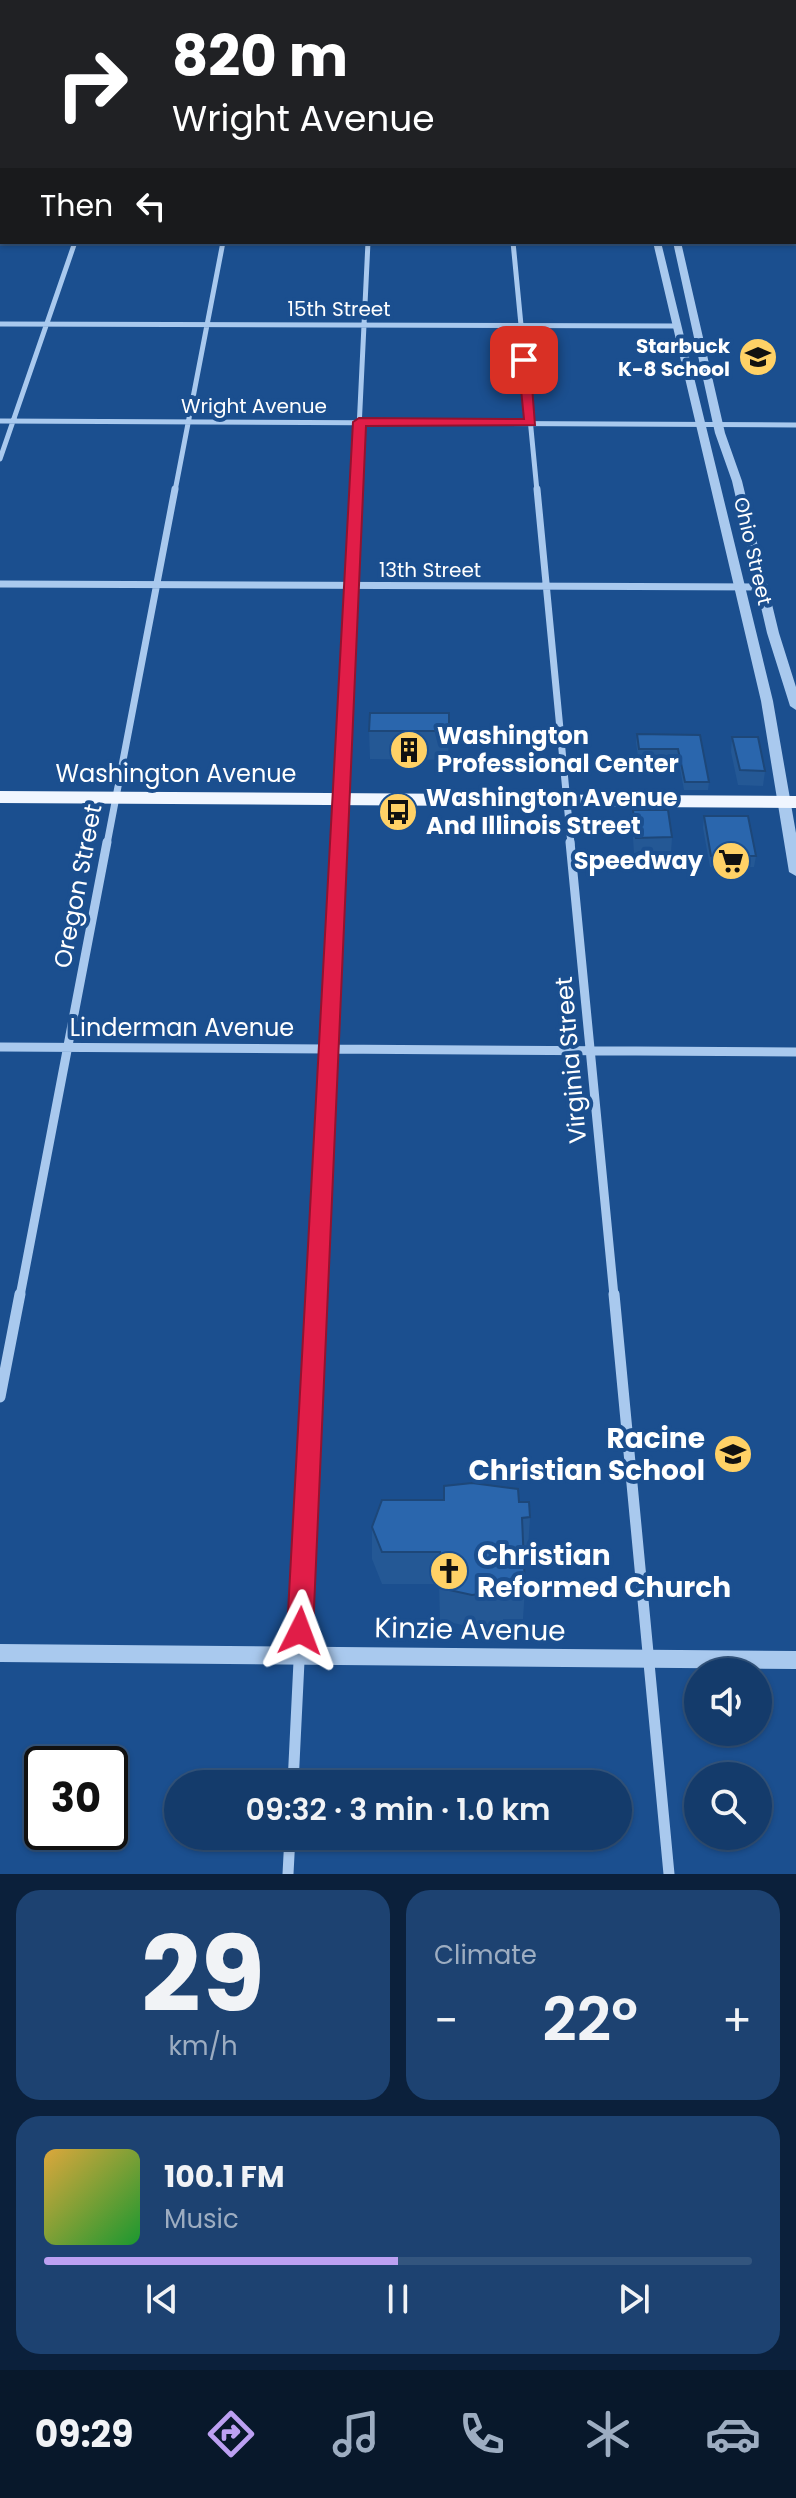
<!DOCTYPE html>
<html lang="en">
<head>
<meta charset="utf-8">
<style>
	:root { --surface:#143b6b; --page:#1d4271; --text:#f1f3f6; --muted:#9dadc1; --line:#33557e; --accent:#bca0f2 }
	body { margin:0; font-family:Poppins,sans-serif; background:var(--page); color:var(--text); height:100vh; display:flex; flex-direction:column; font-size:30px; white-space:nowrap }
	* { box-sizing:border-box; margin:0 }
	p { font-size:26px; color:var(--muted) }
	.icon { flex:none; width:44px; height:44px; fill:none; stroke:currentColor; stroke-width:2; stroke-linecap:round; stroke-linejoin:round }
	.map { position:relative; height:1874px; overflow:hidden }
	.side { display:flex; flex-direction:column; gap:16px; padding:16px; background:#0b203b; flex:1 }
	.side>* { flex:none }
	.top-card { position:absolute; left:0px; top:0px; width:796px; height:244px; box-shadow:0 2px 6px #0004,0 0 0 2px var(--line); background:#202124; color:#fff; overflow:hidden }
	.tools { position:absolute; left:684px; top:1658px; display:grid; gap:16px }
	.tools a { display:grid; place-items:center; width:88px; height:88px; border-radius:50%; background:var(--surface); box-shadow:0 2px 6px #0004,0 0 0 2px var(--line); font-size:40px }
	.speed { position:absolute; left:24px; top:1746px; display:flex; gap:16px; font-size:40px; font-weight:700; text-align:center }
	.speed>* { display:grid; place-content:center; width:104px; height:104px; border-radius:50%; background:var(--surface); box-shadow:0 2px 6px #0004,0 0 0 2px var(--line); line-height:1 }
	.speed .limit { border:4px solid #111; border-radius:12px; background:#fff; color:#111 }
	.pin { position:absolute; display:grid; place-items:center; width:68px; height:68px; color:#fff; margin:-34px; border-radius:16px; box-shadow:0 4px 12px #0006 }
	.me { position:absolute; width:88px; margin:-44px; rotate:3deg; stroke-linejoin:round; filter:drop-shadow(0 0 6px #0008) }
	.turn { display:flex; align-items:center; gap:28px; height:168px; padding:0 40px; font-size:36px }
	.turn .icon { width:104px; height:104px; stroke-width:2.5 }
	.turn b { display:block; font-size:56px; line-height:68px }
	.then { display:flex; align-items:center; height:76px; padding:0 40px; background:#0003; gap:16px; font-size:30px }
	.big { font-size:60px; font-weight:600; line-height:1.1 }
	.side .tile { flex:1; display:flex; flex-direction:column; justify-content:center; gap:12px; min-width:0; padding:0 28px; border-radius:24px; background:var(--page) }
	.side .dial { align-items:center; gap:0 }
	.dial b { font-size:104px; line-height:1 }
	.song { display:flex; align-items:center; gap:24px }
	.cover { width:96px; height:96px; border-radius:12px; background:linear-gradient(135deg,hsl(40 70% 55%),hsl(130 70% 35%)) }
	.played { height:8px; border-radius:4px; background:linear-gradient(90deg,var(--accent) 50%,var(--line) 50%) }
	.keys { display:flex; justify-content:space-around; direction:ltr }
	.heat { display:flex; justify-content:space-between; align-items:center; font-size:44px; direction:ltr }
	.side .tiles { flex:1; display:grid; gap:16px; grid-template-columns:1fr 1fr }
	.tile:last-child { grid-column:span 2 }
	.trip { position:absolute; left:164px; top:1770px; width:468px; height:80px; border-radius:40px; background:var(--surface); box-shadow:0 2px 6px #0004,0 0 0 2px var(--line); font-weight:600; line-height:80px; text-align:center }
	.tab-bar { display:flex; height:128px; justify-content:space-around; align-items:center; background:#08182b; color:var(--muted) }
	.tab-bar .icon { width:56px; height:56px }
	.tab-bar .on { color:var(--accent) }
	.tab-bar b { font-size:36px; color:var(--text) }
	.map>svg:first-child { display:block }
</style>
</head>
<body>
<div class="map">
<svg width="796" height="1874" viewBox="0 0 796 1874">
	<rect width="100%" height="100%" fill="#1b4f8f"/>
	<g fill="none" stroke-linecap="round" stroke-linejoin="round">
		<path stroke="#a9c9ee" stroke-width="4" d="M0,99L2,95"/>
		<path stroke="#a9c9ee" stroke-width="5" d="M794,218L796,223
			M513,242L537,491
			M0,324L678,326
			M0,421L796,425
			M0,459L75,242
			M175,491L223,242
			M356,491L368,242"/>
		<path stroke="#a9c9ee" stroke-width="7" d="M537,489L571,844
			M0,584L763,587
			M107,844L175,489
			M339,844L356,489"/>
		<path stroke="#a9c9ee" stroke-width="9" d="M570,842L614,1296
			M0,1047L796,1052
			M20,1296L107,842
			M317,1296L339,842"/>
		<path stroke="#a9c9ee" stroke-width="11" d="M614,1294L669,1874
			M0,1397L20,1294
			M293,1784L317,1294
			M288,1874L290,1836"/>
		<path fill="#a9c9ee" fill-rule="evenodd" d="M597,0H603L604,2H598Z
			M613,0H619V2H613Z
			M0,229H2V233H0Z
			M794,234H796V238H794Z
			M653,242H661L773,701L796,833V876L789,872L761,701Z
			M673,242H681L725,433L742,481L779,633L796,687V710L790,706L767,633L732,481L715,433Z
			M0,1644L796,1651V1669L0,1662Z"/>
		<path fill="#f0f6ff" fill-rule="evenodd" d="M0,791L796,796V808L0,803Z"/>
	</g>
	<path fill="#245895" d="M369,731H449L448,760L370,759Z
		M637,734L700,735L709,782L708,790H684L678,757H638L636,742Z
		M732,737L765,771L763,786L738,785L731,752Z
		M633,810L672,837L671,853H634L632,825Z
		M704,816L756,856L754,867H710L703,828Z
		M519,1502L530,1517L528,1549L523,1550L525,1587L523,1619H503V1622L471,1627L440,1620L439,1584H382L372,1559V1527Z"/>
	<path fill="#2a66ad" stroke="#1d4779" stroke-width="2" d="M370,713H449V731H369Z
		M637,734L700,735L709,782H685L678,749H639Z
		M732,737H758L765,771L740,770Z
		M633,810H668L672,837L636,838Z
		M704,816H748L756,856H711Z
		M472,1483L518,1489L519,1502H529L530,1517L522,1518L525,1587H505V1590L472,1595L440,1588V1552H382L372,1527L382,1500H444V1486Z"/>
	<path fill="#e11d48" stroke="#92132f" stroke-width="2" d="M524,356L530,360L535,425L366,426L313,1631L309,1638L300,1642L291,1638L287,1631L353,422L359,418L524,419L518,360Z"/>
	<defs>
		<g id="school-disc" transform="scale(2)"><circle r="9.5" fill="#ffd166" stroke="#1b4f8f"/><path d="M0-5L7-2L0 1L-7-2ZM-4 1L0 2.5L4 1V4Q0 6-4 4Z" fill="#111"/></g>
		<g id="building-disc" transform="scale(2)"><circle r="9.5" fill="#ffd166" stroke="#1b4f8f"/><path d="M-4-6H4V6H1V3H-1V6H-4ZM-2.5-4.3h1.7v1.8h-1.7ZM.8-4.3h1.7v1.8H.8ZM-2.5-1h1.7V.8h-1.7ZM.8-1h1.7V.8H.8Z" fill="#111"/></g>
		<g id="bus-disc" transform="scale(2)"><circle r="9.5" fill="#ffd166" stroke="#1b4f8f"/><path d="M-5-6H5V4H4V6H2V4H-2V6H-4V4H-5ZM-3.5-4V0h7V-4ZM-3.5 1.2v1.5H-2V1.2ZM2 1.2v1.5H3.5V1.2Z" fill="#111"/></g>
		<g id="supermarket-disc" transform="scale(2)"><circle r="9.5" fill="#ffd166" stroke="#1b4f8f"/><path d="M-6-5.5h2.5l.6 2H6L4.5 2H-2.5L-4.4-4H-6ZM-1.5 3.2a1.3 1.3 0 1 0 .1 0ZM3 3.2a1.3 1.3 0 1 0 .1 0Z" fill="#111"/></g>
		<g id="church-disc" transform="scale(2)"><circle r="9.5" fill="#ffd166" stroke="#1b4f8f"/><path d="M-1.2-6h2.4v3.5h3.3v2.4h-3.3V6h-2.4V-.1h-3.3v-2.4h3.3Z" fill="#111"/></g>
	</defs>
	<g fill-rule="evenodd">
		<use href="#school-disc" x="758" y="357"/>
		<use href="#building-disc" x="409" y="750"/>
		<use href="#bus-disc" x="398" y="812"/>
		<use href="#supermarket-disc" x="731" y="861"/>
		<use href="#school-disc" x="733" y="1454"/>
		<use href="#church-disc" x="449" y="1571"/>
	</g>
	<g text-anchor="middle" stroke-width="8" stroke-linejoin="round" paint-order="stroke">
		<g font-size="20" fill="#fff" stroke="#1b4f8f">
			<text x="339" y="316">15th Street</text>
			<text x="254" y="413">Wright Avenue</text>
			<text transform="translate(753 551) rotate(77)" y="7">Ohio Street</text>
			<text x="430" y="577">13th Street</text>
		</g>
		<g font-size="20" font-weight="bold" fill="#fff" stroke="#1b4f8f" text-anchor="end">
			<text x="730" y="353">Starbuck<tspan x="730" dy="23">K-8 School</tspan></text>
		</g>
		<g font-size="24" font-weight="bold" fill="#fff" stroke="#1b4f8f" text-anchor="start">
			<text x="437" y="744">Washington<tspan x="437" dy="28">Professional Center</tspan></text>
			<text x="426" y="806">Washington Avenue<tspan x="426" dy="28">And Illinois Street</tspan></text>
			<text x="703" y="869" text-anchor="end">Speedway</text>
		</g>
		<g font-size="24" fill="#fff" stroke="#1b4f8f">
			<text x="176" y="782">Washington Avenue</text>
			<text transform="translate(78 886) rotate(-79)" y="8">Oregon Street</text>
			<text x="182" y="1036">Linderman Avenue</text>
			<text transform="translate(571 1060) rotate(-95)" y="8">Virginia Street</text>
		</g>
		<g font-size="28" font-weight="bold" fill="#fff" stroke="#1b4f8f" text-anchor="end">
			<text x="705" y="1448">Racine<tspan x="705" dy="32">Christian School</tspan></text>
			<text x="477" y="1565" text-anchor="start">Christian<tspan x="477" dy="32">Reformed Church</tspan></text>
		</g>
		<g font-size="28" fill="#fff" stroke="#1b4f8f">
			<text transform="translate(470 1629) rotate(1)" y="10">Kinzie Avenue</text>
		</g>
	</g>
</svg>
<div class="tools">
<a><svg class="icon" aria-label="sound" viewBox="0 0 24 24"><path d="M4 9h4l5-4v14l-5-4H4zM17 9q2 3 0 6"/></svg></a>
<a><svg class="icon" aria-label="search" viewBox="0 0 24 24"><circle cx="10" cy="10" r="6"/><path d="M15 15l6 6"/></svg></a>
</div>
<div class="speed"><div class="limit">30</div></div>
<div class="pin" style="left:524px;top:360px;background:#d93025"><svg class="icon" aria-label="arrive" viewBox="0 0 24 24"><path d="M6 21V4h12l-3 4 3 4H6"/></svg></div>
<svg class="me" style="left:300px;top:1631px" viewBox="-20 -20 40 40"><path d="M0-17L14 15 0 8-14 15z" fill="#e11d48" stroke="#fff" stroke-width="4"/></svg>
<div class="trip">09:32 · 3 min · 1.0 km</div>
<div class="top-card">
<div class="turn"><svg class="icon" aria-label="right" viewBox="0 0 24 24"><path d="M7 20v-9h11M14 6l5 5-5 5"/></svg><div><b>820 m</b>Wright Avenue</div></div>
<div class="then">Then<svg class="icon" aria-label="left" viewBox="0 0 24 24"><path d="M17 20v-9H6M10 6l-5 5 5 5"/></svg></div>
</div>
</div>
<section class="side">
<div class="tiles">
<div class="tile dial"><b>29</b><p>km/h</p></div>
<div class="tile"><p>Climate</p>
<div class="heat"><a>−</a><b class="big">22°</b><a>+</a></div>
</div>
<div class="tile">
<div class="song"><i class="cover"></i><div><b>100.1 FM</b><p>Music</p></div></div>
<div class="played"></div>
<div class="keys"><svg class="icon" aria-label="previous" viewBox="0 0 24 24"><path d="M18 5L8 12l10 7zM5 5v14"/></svg><svg class="icon" aria-label="pause" viewBox="0 0 24 24"><path d="M8 5v14M16 5v14"/></svg><svg class="icon" aria-label="next" viewBox="0 0 24 24"><path d="M6 5l10 7-10 7zM19 5v14"/></svg></div>
</div>
</div>
</section>
<nav class="tab-bar">
<b>09:29</b>
<svg class="icon on" aria-label="directions" viewBox="0 0 24 24"><path d="M12 3l9 9-9 9-9-9zM9 14v-3h6M13 9l2 2-2 2"/></svg>
<svg class="icon" aria-label="music" viewBox="0 0 24 24"><path d="M9 18V5l10-2v13"/><circle cx="6" cy="18" r="3"/><circle cx="16" cy="16" r="3"/></svg>
<svg class="icon" aria-label="phone" viewBox="0 0 24 24"><path d="M5 4h4l2 5-3 2q2 4 5 5l2-3 5 2v4C11 20 4 13 5 4z"/></svg>
<svg class="icon" aria-label="climate" viewBox="0 0 24 24"><path d="M12 3v18M4 7l16 10M4 17L20 7"/></svg>
<svg class="icon" aria-label="car" viewBox="0 0 24 24"><path d="M5 17H2v-5l4-1 3-4h7l3 4 3 1v5h-3M9 17h6M6 11h13"/><circle cx="7" cy="17" r="2"/><circle cx="17" cy="17" r="2"/></svg>
</nav>
</body>
</html>
